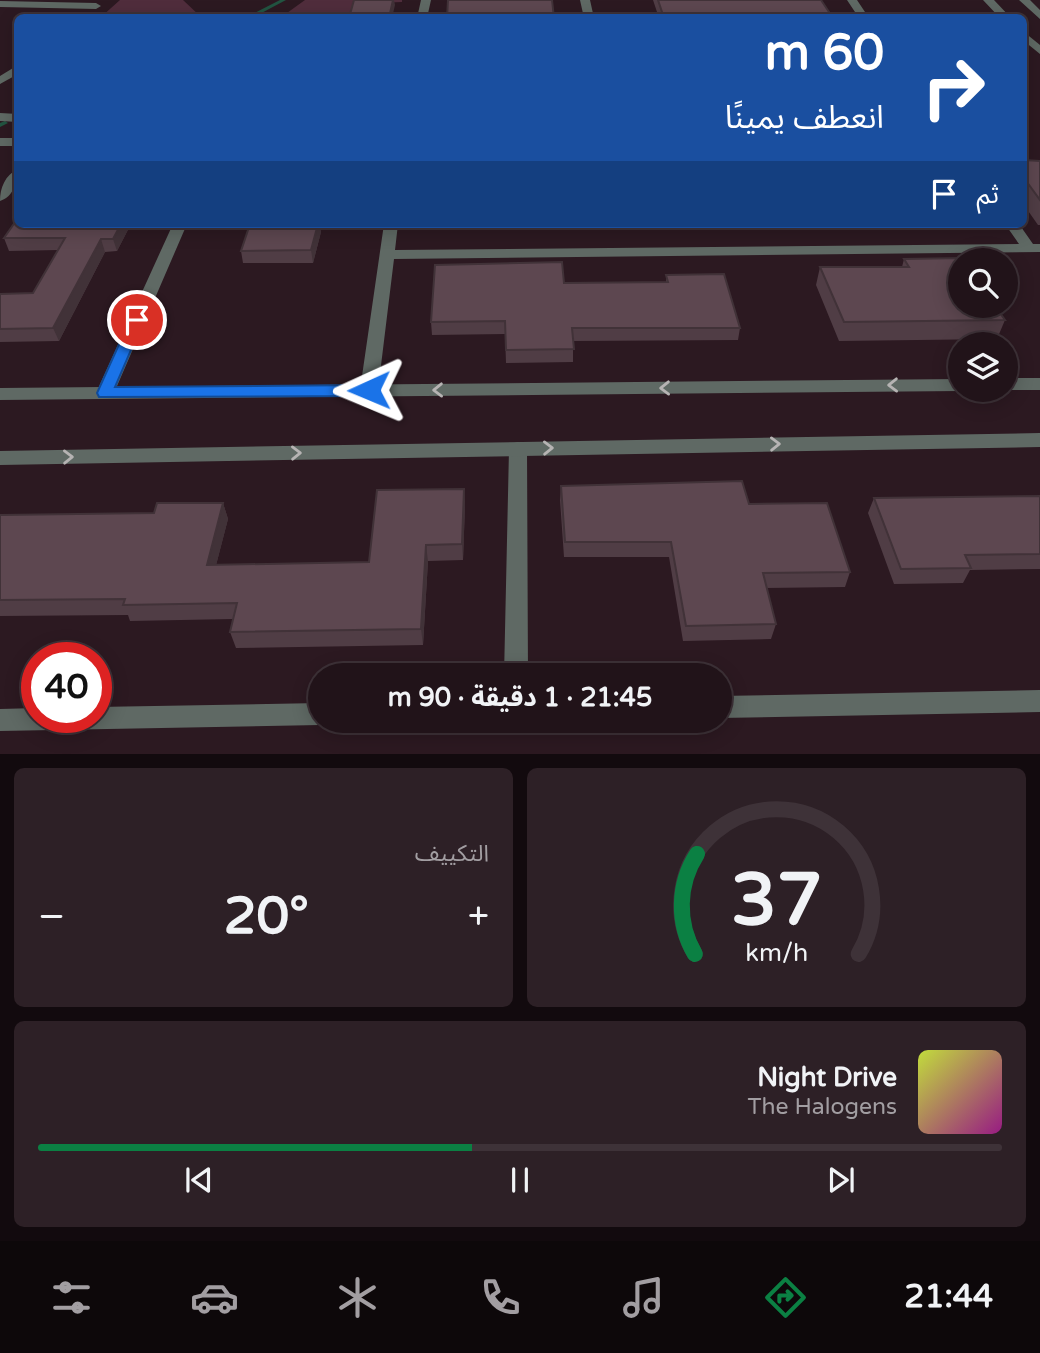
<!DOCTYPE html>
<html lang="ar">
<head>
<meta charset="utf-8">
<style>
	:root { --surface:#211319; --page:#2d2026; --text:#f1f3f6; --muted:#a29ea2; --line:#3e3238; --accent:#0b8043 }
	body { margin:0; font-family:"Varela Round","Noto Sans Arabic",sans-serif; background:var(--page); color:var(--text); direction:rtl; height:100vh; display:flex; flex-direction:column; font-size:26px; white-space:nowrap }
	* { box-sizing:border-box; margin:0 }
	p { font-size:23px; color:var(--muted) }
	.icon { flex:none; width:38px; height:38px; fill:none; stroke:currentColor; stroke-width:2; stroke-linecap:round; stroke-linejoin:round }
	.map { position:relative; height:754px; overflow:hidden; direction:ltr }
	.sheet { display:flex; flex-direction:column; gap:14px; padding:14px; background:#120a0e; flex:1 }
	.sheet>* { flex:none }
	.guide { position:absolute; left:14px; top:14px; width:1013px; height:214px; border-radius:10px; box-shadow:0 4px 18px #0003,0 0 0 2px var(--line); direction:rtl; background:#1a4fa0; color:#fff; overflow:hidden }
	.controls { position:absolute; left:948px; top:248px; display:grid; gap:14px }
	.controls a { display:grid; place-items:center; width:70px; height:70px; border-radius:50%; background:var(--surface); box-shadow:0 4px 18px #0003,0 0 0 2px var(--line); font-size:35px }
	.speed { position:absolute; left:21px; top:642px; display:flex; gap:14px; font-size:35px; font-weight:700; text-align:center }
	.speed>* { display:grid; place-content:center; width:91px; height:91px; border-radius:50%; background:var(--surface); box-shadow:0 4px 18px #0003,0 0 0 2px var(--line); line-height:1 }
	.speed .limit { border:10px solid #d22; background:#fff; color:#111 }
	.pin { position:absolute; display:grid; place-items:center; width:60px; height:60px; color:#fff; margin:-30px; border:4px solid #fff; border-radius:50%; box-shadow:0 2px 7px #0007 }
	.me { position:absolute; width:77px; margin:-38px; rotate:269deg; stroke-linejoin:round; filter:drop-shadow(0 0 5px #0008) }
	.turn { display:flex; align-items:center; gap:24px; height:147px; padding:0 28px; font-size:32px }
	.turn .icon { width:91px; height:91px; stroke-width:2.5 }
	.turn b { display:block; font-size:49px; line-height:60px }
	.then { display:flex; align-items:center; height:66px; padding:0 28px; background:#0003; gap:14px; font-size:26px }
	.big { font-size:52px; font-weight:700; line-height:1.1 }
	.sheet .tile { flex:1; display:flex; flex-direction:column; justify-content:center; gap:10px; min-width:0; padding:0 24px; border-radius:10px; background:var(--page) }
	.sheet .dial { align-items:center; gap:0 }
	.dial svg { height:182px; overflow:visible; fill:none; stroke:var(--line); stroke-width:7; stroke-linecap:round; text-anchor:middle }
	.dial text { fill:var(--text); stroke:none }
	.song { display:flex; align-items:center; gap:21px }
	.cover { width:84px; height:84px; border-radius:10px; background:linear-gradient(135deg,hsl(70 70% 55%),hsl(310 70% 35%)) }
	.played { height:7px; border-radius:4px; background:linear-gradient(90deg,var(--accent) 45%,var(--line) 45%) }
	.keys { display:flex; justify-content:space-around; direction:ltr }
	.heat { display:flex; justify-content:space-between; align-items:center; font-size:38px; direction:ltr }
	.sheet .tiles { flex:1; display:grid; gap:14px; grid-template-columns:1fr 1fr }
	.tile:last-child { grid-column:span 2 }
	.trip { position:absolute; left:308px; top:663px; width:424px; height:70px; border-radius:35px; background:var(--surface); box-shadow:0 4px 18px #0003,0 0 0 2px var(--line); font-weight:700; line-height:70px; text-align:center; direction:rtl }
	.dock { display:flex; height:112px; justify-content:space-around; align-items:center; background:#0d080a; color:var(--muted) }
	.dock .icon { width:49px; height:49px }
	.dock .active { color:var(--accent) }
	.dock b { font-size:32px; color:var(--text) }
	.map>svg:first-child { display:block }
</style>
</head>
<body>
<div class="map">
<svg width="1040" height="755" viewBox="0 0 1040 755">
	<rect width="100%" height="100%" fill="#2c1921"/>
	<path fill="#502d3c" d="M120,0H183L201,17H101Z
		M305,0H402V2L355,4L348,17L280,18Z"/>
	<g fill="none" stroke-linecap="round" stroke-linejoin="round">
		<path fill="#225441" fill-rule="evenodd" d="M280,0H286L252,18H245Z
			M5,121L8,123L0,127V123Z"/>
		<path fill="#5f6964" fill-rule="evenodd" d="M421,0H431L427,18H417Z
			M580,0H590L594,18H584Z
			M847,0H857L869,18H859Z
			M0,1L96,3L101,6L96,9L0,7Z
			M18,65V74L0,84V76Z
			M173,224H187L114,393L111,397H99L96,393Z
			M384,224H398L395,250L1019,244L1005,224H1019L1033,244H1040V252L394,259L378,390L369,396L360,390Z
			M518,442L525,444L527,449L528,676H504L509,449L511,444Z
			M1040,690V712L719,718V696Z
			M320,703V721H329L320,725L0,731V709L37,708V718H96V707Z"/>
		<path fill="#5f6964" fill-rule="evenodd" d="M983,0H994L1011,18H1000Z
			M1019,0H1030L1040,10V19Z
			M1024,32L1040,45V54L1024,41Z
			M0,113L18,114V122L0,121Z
			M0,138H18V146H0Z
			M18,169C18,182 13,197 0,201C0,188 5,175 18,169Z
			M1006,378H1040V390H1006Z
			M961,379V390H964L961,391L0,400V388Z
			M1040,433V447L0,465V451Z"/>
	</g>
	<path fill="#503d45" d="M653,0H821L833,18H659Z
		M1024,160L1040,161V225H1038L1024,205Z
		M131,224L117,251L105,252L59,341L0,342V294L33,293L58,250L9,251L4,238Z
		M227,224H319L321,232L313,263H243L241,251L250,225H227Z
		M904,259L1005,320L997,339L839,341L816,285L820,267H902Z
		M666,275L740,328L738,340L573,341V362L506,363L505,334L432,335L431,322L564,283L666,282Z
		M561,486L749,504L850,572L845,587L766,588L776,624L771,639L683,641L669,557H564L560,500Z
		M464,489L465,505L463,560L428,561L423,645L236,648L230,632L233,619L130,621L128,615L0,616V515L154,513L223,503L228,519L216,565L369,562Z
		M1040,496V569L970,570L963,583L894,584L868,513L874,498Z"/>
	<path fill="#413238" d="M393,0H394L395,5L392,18H389Z
		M121,224H131L117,251L113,239Z
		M318,224H319L321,232L313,263L311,250Z
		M101,239L105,252L59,341L53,328Z
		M464,489L465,505L463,560L462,544Z
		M223,503L228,519L212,581L207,565Z
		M426,545L428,561L423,645L421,629Z"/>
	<path fill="#5d4750" stroke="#413238" stroke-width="2" d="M354,0H393L389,18H349Z
		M448,0H552L554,18H447Z
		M658,0H821L833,18H664Z
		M1024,160L1040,161V200L1024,178Z
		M18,218V224H121L113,239H101L53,328L0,329V294L33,293L65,238H4Z
		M250,224H318L311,250L241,251Z
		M965,258L966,261H961V306H995L1005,320L844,322L820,267H909L904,259Z
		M562,262L564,283L668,282L666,275L724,274L740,328H572L574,349L506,350L505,321L431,322L435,265Z
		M742,481L749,504L827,503L850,572L763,573L776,624L686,626L671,542H565L561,486Z
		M464,489L462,544L426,545L421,629L230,632L237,603L123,605L125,599L0,600V515L154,513L157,503H223L207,565L369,562L377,490Z
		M1040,496V554L965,555L971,568L901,569L874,498Z"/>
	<defs><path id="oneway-chevron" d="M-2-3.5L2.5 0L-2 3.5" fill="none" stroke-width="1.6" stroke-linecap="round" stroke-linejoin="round" transform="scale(1.75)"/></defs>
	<g stroke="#b6b3b3">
		<use href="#oneway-chevron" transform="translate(893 385) rotate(179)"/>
		<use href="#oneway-chevron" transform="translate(665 388) rotate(179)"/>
		<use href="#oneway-chevron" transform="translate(438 390) rotate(179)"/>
		<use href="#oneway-chevron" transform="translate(775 444) rotate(-1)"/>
		<use href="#oneway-chevron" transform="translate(548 448) rotate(-1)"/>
		<use href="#oneway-chevron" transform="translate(296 453) rotate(-1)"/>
		<use href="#oneway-chevron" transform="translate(68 457) rotate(-1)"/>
	</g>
	<path fill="#1a73e8" stroke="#114b97" stroke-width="2" d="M137,316L144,320L115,387L369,385L377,390L369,396L99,397L97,393L130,320Z"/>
</svg>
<div class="controls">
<a><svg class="icon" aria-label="search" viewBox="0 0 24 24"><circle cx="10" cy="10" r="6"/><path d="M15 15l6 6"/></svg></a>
<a><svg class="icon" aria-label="layers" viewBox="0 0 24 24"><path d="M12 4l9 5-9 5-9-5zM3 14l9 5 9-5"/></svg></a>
</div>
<div class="speed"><div class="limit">40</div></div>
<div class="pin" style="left:137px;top:320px;background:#d93025"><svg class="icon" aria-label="arrive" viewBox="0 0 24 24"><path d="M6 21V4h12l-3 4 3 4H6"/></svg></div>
<svg class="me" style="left:369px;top:390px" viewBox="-20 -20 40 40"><path d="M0-17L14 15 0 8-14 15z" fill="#1a73e8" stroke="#fff" stroke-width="4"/></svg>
<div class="trip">21:45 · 1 دقيقة · 90 m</div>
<div class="guide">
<div class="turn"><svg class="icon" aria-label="right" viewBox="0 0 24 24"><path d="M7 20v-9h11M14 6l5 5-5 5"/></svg><div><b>60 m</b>انعطف يمينًا</div></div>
<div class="then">ثم<svg class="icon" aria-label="arrive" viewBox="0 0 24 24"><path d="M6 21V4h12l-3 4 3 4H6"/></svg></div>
</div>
</div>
<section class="sheet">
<div class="tiles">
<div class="tile dial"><svg viewBox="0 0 100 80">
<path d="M14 69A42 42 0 1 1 86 69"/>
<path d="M14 69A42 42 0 0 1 15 25" stroke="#0b8043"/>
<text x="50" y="56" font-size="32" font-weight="700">37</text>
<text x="50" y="72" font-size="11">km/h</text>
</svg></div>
<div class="tile"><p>التكييف</p>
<div class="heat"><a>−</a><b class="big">20°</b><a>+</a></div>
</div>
<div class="tile">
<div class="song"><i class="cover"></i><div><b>Night Drive</b><p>The Halogens</p></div></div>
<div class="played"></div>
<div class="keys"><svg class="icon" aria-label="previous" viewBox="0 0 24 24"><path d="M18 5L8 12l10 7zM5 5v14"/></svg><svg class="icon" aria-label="pause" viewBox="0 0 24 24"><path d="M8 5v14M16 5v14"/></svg><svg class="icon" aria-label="next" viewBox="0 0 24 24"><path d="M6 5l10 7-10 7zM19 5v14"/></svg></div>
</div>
</div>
</section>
<nav class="dock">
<b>21:44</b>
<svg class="icon active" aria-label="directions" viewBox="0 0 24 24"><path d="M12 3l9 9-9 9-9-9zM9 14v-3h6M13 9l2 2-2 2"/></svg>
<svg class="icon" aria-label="music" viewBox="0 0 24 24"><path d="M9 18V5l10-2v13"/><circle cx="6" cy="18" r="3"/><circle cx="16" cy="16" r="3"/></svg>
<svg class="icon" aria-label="phone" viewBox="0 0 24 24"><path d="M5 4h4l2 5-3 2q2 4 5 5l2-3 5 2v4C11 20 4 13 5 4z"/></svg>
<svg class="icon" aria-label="climate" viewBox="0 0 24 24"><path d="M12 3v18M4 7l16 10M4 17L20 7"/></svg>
<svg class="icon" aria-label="car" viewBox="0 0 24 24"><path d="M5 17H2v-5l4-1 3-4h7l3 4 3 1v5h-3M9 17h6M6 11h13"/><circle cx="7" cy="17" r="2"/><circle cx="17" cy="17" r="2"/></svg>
<svg class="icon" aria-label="filters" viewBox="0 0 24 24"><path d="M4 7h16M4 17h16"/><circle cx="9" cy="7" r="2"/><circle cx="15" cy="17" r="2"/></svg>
</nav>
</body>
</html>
